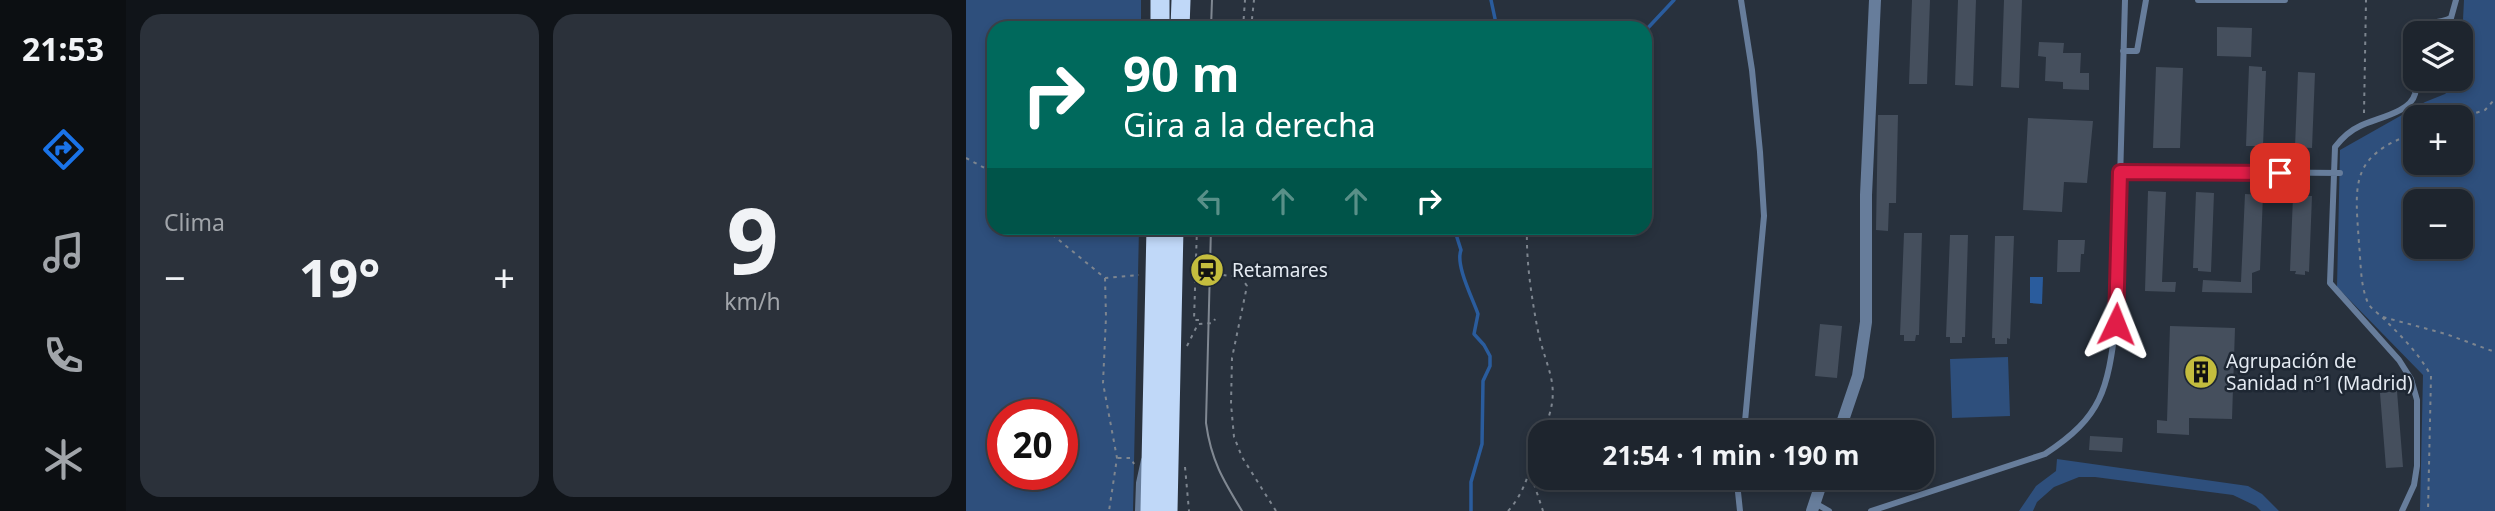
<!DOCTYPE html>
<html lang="es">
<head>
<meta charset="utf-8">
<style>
	:root { --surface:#1e252e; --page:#2b313a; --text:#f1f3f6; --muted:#a1a5aa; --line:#3c424a; --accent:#1a73e8 }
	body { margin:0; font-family:"Noto Sans",sans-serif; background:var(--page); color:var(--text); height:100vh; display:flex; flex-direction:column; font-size:26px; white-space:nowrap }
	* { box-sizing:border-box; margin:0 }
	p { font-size:23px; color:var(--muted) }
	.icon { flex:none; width:38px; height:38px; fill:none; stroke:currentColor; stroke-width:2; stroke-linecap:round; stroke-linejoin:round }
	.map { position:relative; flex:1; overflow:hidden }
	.details { display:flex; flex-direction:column; gap:14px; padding:14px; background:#101419; width:840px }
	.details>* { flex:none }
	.banner { position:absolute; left:21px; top:21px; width:665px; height:214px; border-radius:21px; box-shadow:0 4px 10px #0003,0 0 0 2px var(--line); background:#00695c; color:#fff; overflow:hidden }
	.fabs { position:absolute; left:1437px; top:21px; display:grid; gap:14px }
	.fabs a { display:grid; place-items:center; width:70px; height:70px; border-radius:14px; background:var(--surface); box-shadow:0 4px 10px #0003,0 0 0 2px var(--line); font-size:35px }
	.speed { position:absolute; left:21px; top:399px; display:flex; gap:14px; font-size:35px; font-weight:700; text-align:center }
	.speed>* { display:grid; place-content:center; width:91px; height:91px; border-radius:50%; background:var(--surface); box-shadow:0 4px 10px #0003,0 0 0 2px var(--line); line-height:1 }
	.speed .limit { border:10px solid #d22; background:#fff; color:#111 }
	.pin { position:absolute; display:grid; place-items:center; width:60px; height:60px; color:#fff; margin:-30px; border-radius:14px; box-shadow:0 4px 10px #0006 }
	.me { position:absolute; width:77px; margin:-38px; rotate:2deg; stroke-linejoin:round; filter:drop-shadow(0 0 5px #0008) }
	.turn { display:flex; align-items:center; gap:24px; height:147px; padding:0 21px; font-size:32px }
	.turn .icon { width:91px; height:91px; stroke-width:2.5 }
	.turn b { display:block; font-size:49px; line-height:60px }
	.lanes { display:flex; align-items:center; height:66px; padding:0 21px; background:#0003; justify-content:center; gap:35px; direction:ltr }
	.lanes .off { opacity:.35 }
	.big { font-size:52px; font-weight:700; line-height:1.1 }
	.details .card { flex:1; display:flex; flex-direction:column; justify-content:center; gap:10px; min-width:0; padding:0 24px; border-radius:21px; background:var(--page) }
	.details .dial { align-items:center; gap:0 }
	.dial b { font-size:91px; line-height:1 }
	.heat { display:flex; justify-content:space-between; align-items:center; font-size:38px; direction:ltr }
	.details .tiles { flex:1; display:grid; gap:14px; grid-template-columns:repeat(2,1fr) }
	.trip { position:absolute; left:562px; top:420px; width:406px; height:70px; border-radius:21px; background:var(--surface); box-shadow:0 4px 10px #0003,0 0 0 2px var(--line); font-weight:700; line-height:70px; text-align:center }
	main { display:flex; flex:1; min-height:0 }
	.menu { display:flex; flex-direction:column; width:126px; justify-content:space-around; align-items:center; background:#0c0f12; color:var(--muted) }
	.menu .icon { width:49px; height:49px }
	.menu .on { color:var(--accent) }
	.menu b { font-size:32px; color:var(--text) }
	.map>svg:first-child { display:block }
</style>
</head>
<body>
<main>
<nav class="menu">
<b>21:53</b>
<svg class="icon on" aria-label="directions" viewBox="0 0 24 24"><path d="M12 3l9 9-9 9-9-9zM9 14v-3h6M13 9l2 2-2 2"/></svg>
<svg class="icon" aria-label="music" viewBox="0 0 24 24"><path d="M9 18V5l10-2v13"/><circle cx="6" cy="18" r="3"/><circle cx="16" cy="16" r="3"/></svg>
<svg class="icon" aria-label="phone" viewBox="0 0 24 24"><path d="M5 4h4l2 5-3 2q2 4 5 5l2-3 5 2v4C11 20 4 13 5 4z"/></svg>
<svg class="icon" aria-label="climate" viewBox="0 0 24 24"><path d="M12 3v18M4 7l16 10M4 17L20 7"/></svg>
</nav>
<section class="details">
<div class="tiles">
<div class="card"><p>Clima</p>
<div class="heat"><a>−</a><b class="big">19°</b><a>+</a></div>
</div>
<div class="card dial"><b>9</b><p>km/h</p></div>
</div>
</section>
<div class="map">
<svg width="1529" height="511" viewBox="0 0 1529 511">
	<rect width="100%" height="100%" fill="#28313d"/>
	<path fill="#2e4f7c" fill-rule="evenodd" d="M0,0H175V28H28V228H173L167,511H0ZM37,415H96V474H37Z
		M1498,0H1529V511H1454L1457,375L1371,287L1374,150L1459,102L1479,94L1494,79ZM1449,117H1494V163H1449ZM1449,201H1494V247H1449Z
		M1042,357L1044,416L986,418L984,359Z
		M1091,459L1282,486L1296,494L1313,511H1295L1290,506L1267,495L1129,477H1113L1088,487L1071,502L1067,511H1053L1070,486L1090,471Z"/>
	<path fill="#2a5c9d" d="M1064,277H1077L1076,304L1064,303Z"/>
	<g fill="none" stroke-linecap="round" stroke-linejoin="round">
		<path stroke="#2a5c9d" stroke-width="3.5" d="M525,0L531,28
			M679,31L708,0
			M488,228L495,250C489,265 507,299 512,314L508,334L518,345L524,356V366L517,381L516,444L505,482V511"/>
	</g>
	<path fill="#454f5d" d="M946,0H964L961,84H943Z
		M992,0H1010L1007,86L989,85Z
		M1038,0H1056L1053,88L1035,87Z
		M1251,27L1286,28L1285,57L1251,56Z
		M1073,42L1098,43L1097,53H1115L1114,73H1123V90L1097,89V82L1079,81L1080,57L1072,56Z
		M1283,66L1296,67V71H1300L1297,146H1280Z
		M1190,67L1217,68L1214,148H1187Z
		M1332,72L1349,73L1346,148L1329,147Z
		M912,115H932L930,203H923L922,231L910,230Z
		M1062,118L1127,121L1121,183L1098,182L1096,212L1057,210Z
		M1182,191L1200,192L1196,282H1210L1209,292L1179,291Z
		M1230,192L1248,193L1245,272L1232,271V268H1227Z
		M1279,194L1297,195L1294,270L1286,273V293L1236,292L1237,280L1275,282Z
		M1327,196H1346L1343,272L1339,271V275L1329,274L1330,271H1324Z
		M938,233H956L953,335H950L949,341H938V335H934Z
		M984,235H1002L999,337H996V343H984V337H980Z
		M1029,236H1048L1044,339L1041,338V344H1029V338H1026Z
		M1092,240H1119L1118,254H1115L1114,272H1091Z
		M854,324L876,326L871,378L849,376Z
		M1204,326L1269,328L1266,419L1223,418V435L1191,433V420L1201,421Z
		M1431,391L1437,467L1420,468L1414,393Z
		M1124,436L1157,438L1156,452L1123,450Z
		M875,478H905L902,488Z"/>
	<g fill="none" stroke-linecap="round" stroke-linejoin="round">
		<path stroke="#7d858f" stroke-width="2" stroke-dasharray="3.5 5" stroke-linecap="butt" d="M277,28L279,0
			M285,28L288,0
			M1398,113L1400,0
			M1494,118L1519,110L1529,99
			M1449,133C1383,156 1389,184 1393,244C1395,262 1394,285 1402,303C1404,308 1412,313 1417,318C1434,335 1453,353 1465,376L1462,511
			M0,158L28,173
			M81,228L88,236L139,278L173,275
			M231,228L228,320H233V323
			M561,228C560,260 565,294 571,326C580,373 598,384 577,432
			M257,275L275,277L281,286L266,358L265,404L268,437L276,457L310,511
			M139,278L140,317L137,383L151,458L143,511
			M1417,317L1480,334L1529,352
			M221,346L232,324L247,323L249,319
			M152,458H165L168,464
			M219,467L223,511
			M563,477L568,484L577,511
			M542,511C562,489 563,466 574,440"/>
		<path stroke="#677d9b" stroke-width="6" d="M775,0L786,70L794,152L798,216L778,432
			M1232,0H1319
			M1157,51H1171L1180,0
			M1154,171L1374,173
			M773,478L772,492L774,511
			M849,503L863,511
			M172,511L173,483L178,460
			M905,511L1079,454C1137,416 1141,390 1150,324L1159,0
			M1436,511L1448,485L1451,466V400L1445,379L1433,360L1364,283L1369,147C1376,138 1383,131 1394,126C1410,118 1444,113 1449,94C1454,72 1439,50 1445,28C1457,21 1472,25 1485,18L1490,0"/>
		<path stroke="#677d9b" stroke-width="12" d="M873,432L892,376L900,322V195L909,0
			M846,511L857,478"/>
		<path stroke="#c0d8f8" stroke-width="19" d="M194,28V0
			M214,28L215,0
			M184,511L190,228
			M202,511L208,228"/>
		<path stroke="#808892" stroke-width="2" d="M245,28L246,0
			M245,228L240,423C245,460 257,480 276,511"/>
	</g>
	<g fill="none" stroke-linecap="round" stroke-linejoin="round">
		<g stroke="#92132f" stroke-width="18">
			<path id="route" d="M1150,324L1154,172L1314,173"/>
		</g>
		<use href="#route" stroke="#e11d48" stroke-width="12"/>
	</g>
	<defs>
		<g id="station-disc" transform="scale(1.75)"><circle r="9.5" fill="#c4bd3e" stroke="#1e2733"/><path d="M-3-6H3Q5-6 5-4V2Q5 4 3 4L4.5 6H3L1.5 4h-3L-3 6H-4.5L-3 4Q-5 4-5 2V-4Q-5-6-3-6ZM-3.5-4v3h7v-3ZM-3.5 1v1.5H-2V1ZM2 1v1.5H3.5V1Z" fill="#111"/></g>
		<g id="building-disc" transform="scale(1.75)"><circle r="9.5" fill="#c4bd3e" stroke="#1e2733"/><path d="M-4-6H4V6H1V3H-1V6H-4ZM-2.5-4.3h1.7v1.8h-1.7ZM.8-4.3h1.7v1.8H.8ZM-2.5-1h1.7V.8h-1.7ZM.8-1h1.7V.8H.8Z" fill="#111"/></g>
	</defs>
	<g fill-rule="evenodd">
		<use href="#station-disc" x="241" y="270"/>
		<use href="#building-disc" x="1235" y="372"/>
	</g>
	<g text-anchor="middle" stroke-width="5" stroke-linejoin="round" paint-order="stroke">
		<g font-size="19" fill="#e4eaf2" stroke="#1e2733" text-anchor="start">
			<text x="266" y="277">Retamares</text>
			<text x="1260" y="368">Agrupación de<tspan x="1260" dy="22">Sanidad nº1 (Madrid)</tspan></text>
		</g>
	</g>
</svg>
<div class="fabs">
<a><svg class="icon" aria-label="layers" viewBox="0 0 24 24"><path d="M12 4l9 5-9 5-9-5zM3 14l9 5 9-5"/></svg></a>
<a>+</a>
<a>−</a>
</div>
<div class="speed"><div class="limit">20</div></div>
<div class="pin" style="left:1314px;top:173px;background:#d93025"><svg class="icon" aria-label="arrive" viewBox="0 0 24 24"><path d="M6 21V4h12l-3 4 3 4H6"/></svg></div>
<svg class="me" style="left:1150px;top:324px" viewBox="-20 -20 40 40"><path d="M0-17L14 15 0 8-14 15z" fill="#e11d48" stroke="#fff" stroke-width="4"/></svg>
<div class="trip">21:54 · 1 min · 190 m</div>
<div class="banner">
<div class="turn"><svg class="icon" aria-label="right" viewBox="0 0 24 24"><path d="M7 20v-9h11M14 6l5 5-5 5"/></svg><div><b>90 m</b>Gira a la derecha</div></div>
<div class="lanes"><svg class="icon off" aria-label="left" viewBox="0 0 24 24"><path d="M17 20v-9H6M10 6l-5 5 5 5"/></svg><svg class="icon off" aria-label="ahead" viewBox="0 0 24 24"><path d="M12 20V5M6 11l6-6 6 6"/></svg><svg class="icon off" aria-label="ahead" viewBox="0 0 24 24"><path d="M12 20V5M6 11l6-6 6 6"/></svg><svg class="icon" aria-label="right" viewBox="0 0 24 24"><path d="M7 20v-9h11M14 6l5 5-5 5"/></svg></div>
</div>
</div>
</main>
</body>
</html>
